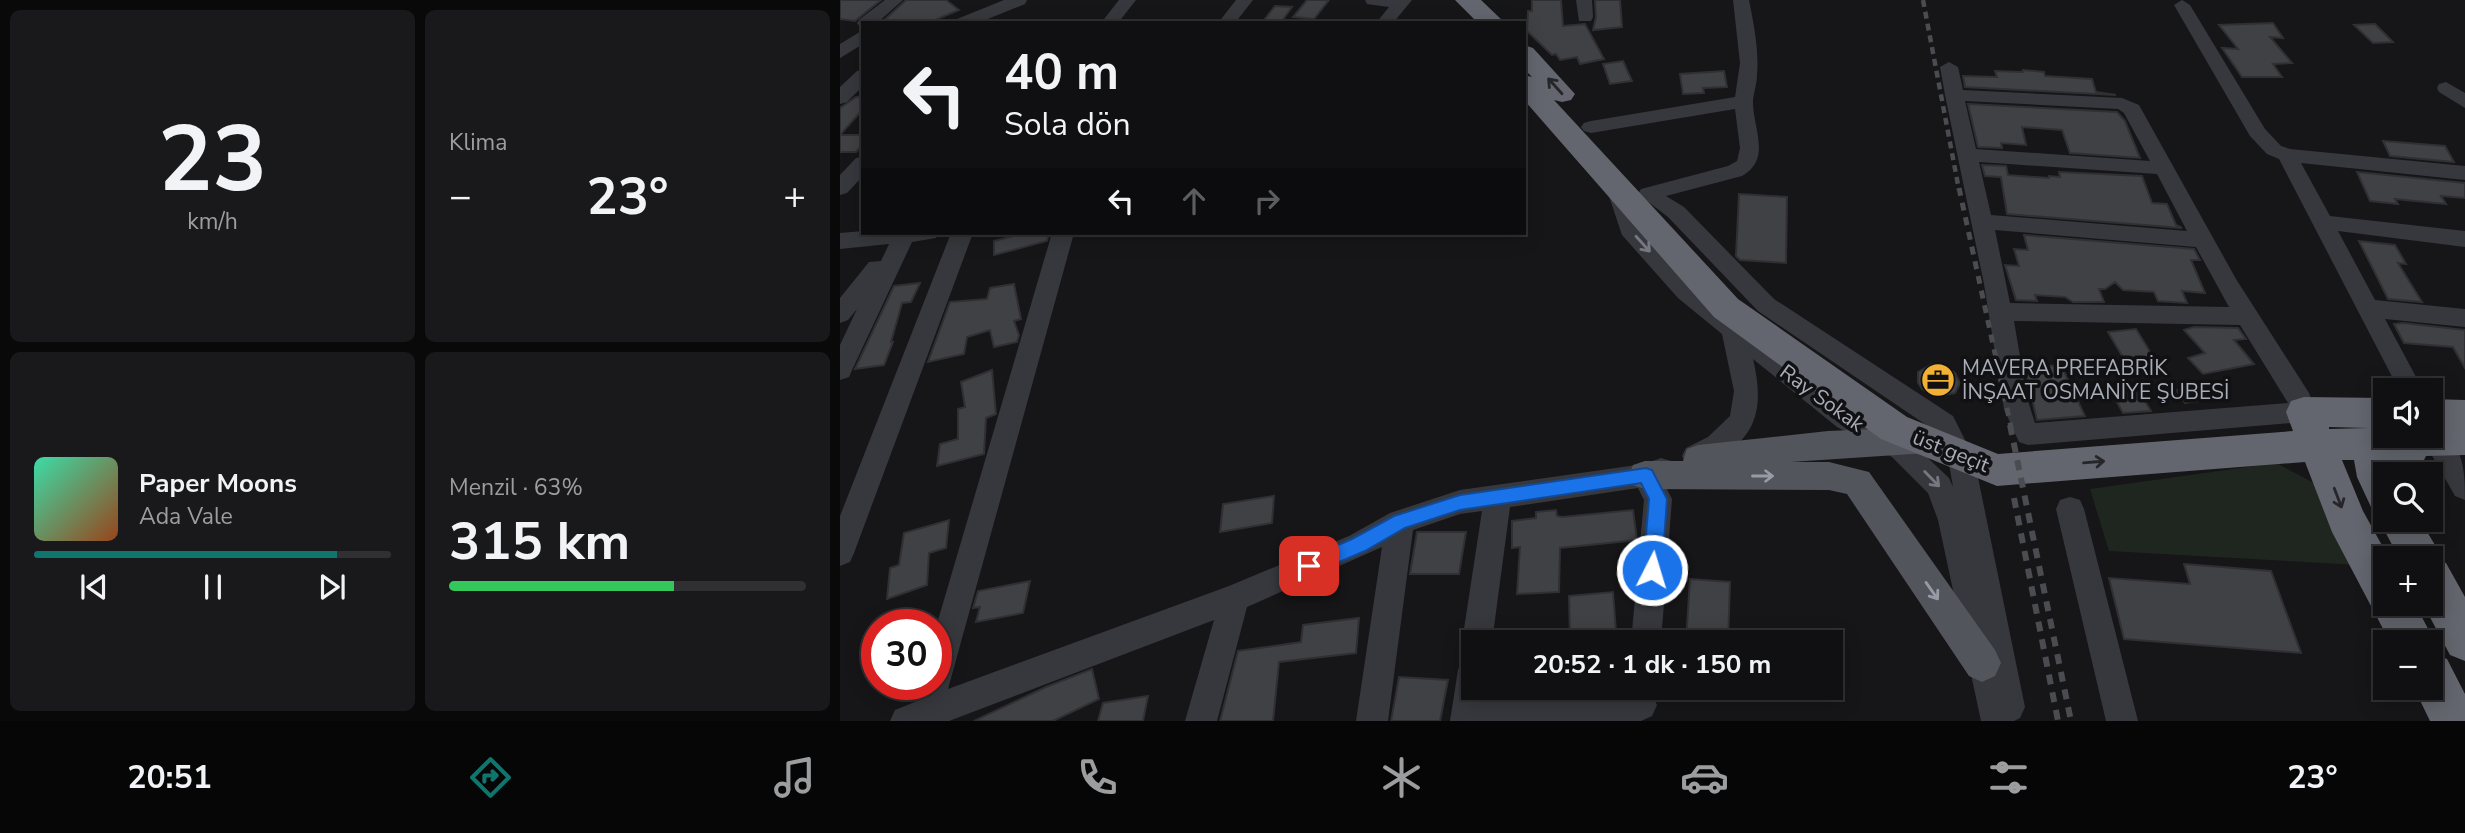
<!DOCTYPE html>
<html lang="tr">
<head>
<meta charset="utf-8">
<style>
	:root { --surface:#101012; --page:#19191b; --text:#f1f3f6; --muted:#9c9d9f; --line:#303032; --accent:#0f766e }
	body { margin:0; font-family:"Nunito Sans",sans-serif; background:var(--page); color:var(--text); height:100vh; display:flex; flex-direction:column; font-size:26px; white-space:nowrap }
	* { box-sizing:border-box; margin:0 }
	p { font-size:23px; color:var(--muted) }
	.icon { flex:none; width:38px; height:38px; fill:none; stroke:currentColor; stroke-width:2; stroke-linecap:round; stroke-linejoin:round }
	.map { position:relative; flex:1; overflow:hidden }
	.side { display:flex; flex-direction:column; gap:10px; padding:10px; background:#09090a; width:840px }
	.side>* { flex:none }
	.top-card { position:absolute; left:21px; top:21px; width:665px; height:214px; border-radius:0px; box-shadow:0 4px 18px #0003,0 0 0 2px var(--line); background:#101012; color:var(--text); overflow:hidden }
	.fabs { position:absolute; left:1533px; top:378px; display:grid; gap:14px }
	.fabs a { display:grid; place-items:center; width:70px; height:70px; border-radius:0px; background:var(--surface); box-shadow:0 4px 18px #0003,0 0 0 2px var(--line); font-size:35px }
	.speed { position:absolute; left:21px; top:609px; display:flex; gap:14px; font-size:35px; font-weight:700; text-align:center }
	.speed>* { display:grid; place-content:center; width:91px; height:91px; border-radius:50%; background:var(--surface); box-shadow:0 4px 18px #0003,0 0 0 2px var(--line); line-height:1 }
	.speed .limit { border:10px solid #d22; background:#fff; color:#111 }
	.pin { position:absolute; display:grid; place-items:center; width:60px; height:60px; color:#fff; margin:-30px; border-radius:14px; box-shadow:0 4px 10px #0006 }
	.me { position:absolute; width:77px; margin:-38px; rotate:5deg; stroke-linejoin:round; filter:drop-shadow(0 0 5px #0008) }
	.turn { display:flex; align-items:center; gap:24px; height:147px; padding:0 28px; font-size:32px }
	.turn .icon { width:91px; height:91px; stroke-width:2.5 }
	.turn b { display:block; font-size:49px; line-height:60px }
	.lanes { display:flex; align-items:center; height:66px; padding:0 28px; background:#0003; justify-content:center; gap:35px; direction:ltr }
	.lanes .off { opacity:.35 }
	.big { font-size:52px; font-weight:700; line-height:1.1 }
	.side .tile { flex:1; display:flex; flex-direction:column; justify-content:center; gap:10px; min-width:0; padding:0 24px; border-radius:10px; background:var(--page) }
	.side .dial { align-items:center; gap:0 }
	.dial b { font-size:91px; line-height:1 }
	.song { display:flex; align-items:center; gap:21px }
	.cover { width:84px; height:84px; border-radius:10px; background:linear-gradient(135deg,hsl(160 70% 55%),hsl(20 70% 35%)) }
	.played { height:7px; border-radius:4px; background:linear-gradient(90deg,var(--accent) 85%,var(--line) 85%) }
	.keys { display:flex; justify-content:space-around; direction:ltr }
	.heat { display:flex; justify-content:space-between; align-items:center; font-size:38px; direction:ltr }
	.charge { height:10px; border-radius:5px; background:linear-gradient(90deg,#34c759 63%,var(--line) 0) }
	.side .tiles { flex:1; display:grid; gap:10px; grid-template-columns:repeat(2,1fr) }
	.trip { position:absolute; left:621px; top:630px; width:382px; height:70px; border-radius:0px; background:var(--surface); box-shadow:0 4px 18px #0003,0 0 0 2px var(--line); font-weight:700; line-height:70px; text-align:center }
	.menu { display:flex; height:112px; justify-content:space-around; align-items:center; background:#060607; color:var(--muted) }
	.menu .icon { width:49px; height:49px }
	.menu .active { color:var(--accent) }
	.menu b { font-size:32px; color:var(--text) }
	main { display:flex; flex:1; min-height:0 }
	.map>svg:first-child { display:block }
</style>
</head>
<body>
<main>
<section class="side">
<div class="tiles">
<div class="tile dial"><b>23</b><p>km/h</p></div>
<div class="tile"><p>Klima</p>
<div class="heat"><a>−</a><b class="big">23°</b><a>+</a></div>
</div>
<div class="tile">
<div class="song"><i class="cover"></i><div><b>Paper Moons</b><p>Ada Vale</p></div></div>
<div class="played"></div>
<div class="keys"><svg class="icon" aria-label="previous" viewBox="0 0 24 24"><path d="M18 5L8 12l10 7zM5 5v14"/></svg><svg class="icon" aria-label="pause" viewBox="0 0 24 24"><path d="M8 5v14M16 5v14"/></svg><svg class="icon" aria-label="next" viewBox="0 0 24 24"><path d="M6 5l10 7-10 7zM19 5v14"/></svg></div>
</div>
<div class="tile"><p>Menzil · 63%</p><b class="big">315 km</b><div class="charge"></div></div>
</div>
</section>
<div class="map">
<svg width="1625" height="721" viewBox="0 0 1625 721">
	<rect width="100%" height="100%" fill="#161618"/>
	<path fill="#1e261f" d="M1436,463L1474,483L1519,565L1269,551L1250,489Z"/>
	<path fill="#404145" stroke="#303034" stroke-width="2" d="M0,0H41L15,21L0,19Z
		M66,0H106L119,10L88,23H41Z
		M467,0H489L474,19L453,17Z
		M692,0H721L723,26L745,24L764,59L740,64L737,57L720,60L716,54L712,55L687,31L688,11H692Z
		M755,0H780L782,27L753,30L756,17Z
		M435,6L452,7L442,21L424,20Z
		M1433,23L1443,38L1430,37L1452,63L1433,64L1442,77H1402L1382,48L1398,49L1379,25Z
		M1535,24L1553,42L1533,43L1514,25Z
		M783,61L792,81L770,84L763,64Z
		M1183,70L1204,72L1205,76L1252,79L1256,92L1276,95L1125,87L1123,76L1157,77L1155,71L1183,72Z
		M884,71L887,87L863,88L864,93L843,94L840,74Z
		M16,97H23V109L0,135H23V144L16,152H0V108Z
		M1128,104L1277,112L1285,121L1300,158L1230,153L1222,130L1182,127L1186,145L1161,143L1162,148L1138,147Z
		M1543,141L1605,146L1614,162L1550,156Z
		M1142,165L1166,166L1168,175L1209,178V176L1220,177L1219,172L1302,176L1312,203L1327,204L1336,225L1342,228L1167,214L1161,177L1145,176Z
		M1517,172L1625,183V198L1601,196L1606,204L1555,199L1558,204L1530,201Z
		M899,194L947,197L946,263L900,260L896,256Z
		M186,233H209L207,241L154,255V241Z
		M1184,235L1354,249L1360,260H1351L1365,293L1342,291L1347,303L1318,301L1314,292L1283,290L1275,282L1265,289H1259L1264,302H1233L1225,297L1195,295L1197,301L1176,300L1165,265L1179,266L1174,249L1188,250Z
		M1519,241L1555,245L1566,264L1558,263L1582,302L1548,299Z
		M80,283L71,302L62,303L51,342H53L44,365L15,369L54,286Z
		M174,284L181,319L174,321L179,335L177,342L154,347L150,330L127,337L124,354L88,362L110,302L147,299L150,288Z
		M1563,323L1625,330V368L1613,347L1564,343L1554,324Z
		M1354,327L1398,328L1406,339L1394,340L1414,364L1363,374L1348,358L1365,353L1344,330Z
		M1296,329L1320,368L1291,371L1268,332Z
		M1092,364L1105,366L1115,373L1120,383L1115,393L1095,396L1082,389L1078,383V372Z
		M1221,365L1245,416L1197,420L1185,368Z
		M152,370L156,414L146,418L144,454L97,466L100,444L118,439V409L125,407L121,382Z
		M1365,386L1374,399L1345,403L1336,390Z
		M1298,390L1311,411L1283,413L1272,393Z
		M434,496L432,523L380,532L383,504Z
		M716,510L717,516L722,517L793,510L797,540L720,548L719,592L677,594L680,547L672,548V521L696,518V512Z
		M109,520L106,548L89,553L87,585L47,599L50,568L59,565L64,533Z
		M577,532H626L619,574H570Z
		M1344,564L1431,571L1461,653L1284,639L1269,578L1350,584Z
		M850,579L890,582L888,642H846Z
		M190,581L183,613L136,622L140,607L133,608L138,591Z
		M773,592L776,632L730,637L729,596Z
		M519,618L516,653L439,662L433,721H380L398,651L461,642L463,625Z
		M252,669L259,699L213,721H134L206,687Z
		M559,677L608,680L600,721H551Z
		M308,696L303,721H258L263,703Z"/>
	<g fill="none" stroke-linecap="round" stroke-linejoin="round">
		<path fill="#37383d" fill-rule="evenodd" d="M45,0H63L37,23H23V27H20L17,23L20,19Z
			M164,0H187L185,4L138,23H115L117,19Z
			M279,0H296L278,23H261Z
			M396,0H413L395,23H378Z
			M525,0H572L553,23H536L549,7L527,4Z
			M736,0H752L753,17L751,21H739Z
			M893,0H909C914,25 919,50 917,75C917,84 913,94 913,102C913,129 932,159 902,176L826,196L844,207L934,299L1113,416L1134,458L1185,707L1180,718L1174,721H1141L1098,520L1088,493L1052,457L997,427L913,359C927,417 912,447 855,467L846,464L842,456L846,448L868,437L890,416L894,391L882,334L838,298L782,235L765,184L768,179H782L785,184L800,227L854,286L1015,413L1070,441L1109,478L1113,487L1108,458L1095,431L918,311L828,217L798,194L801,189L888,166L897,161L900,148L895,109L751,133L744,131L741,127L744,123L751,121L895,97L900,63Z
			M1342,0L1350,5L1425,129L1441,146L1450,149L1625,166V180L1461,163L1490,216L1625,231V247L1498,231L1535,300L1625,309V327L1545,319L1583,390H1559L1439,159L1427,154L1410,136L1334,5Z
			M23,30V44L0,58V44Z
			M1109,62L1118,67L1123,90L1282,98L1299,105L1396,279L1469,393L1477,412L1473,419L1464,422L1188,445L1179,442L1164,409L1144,284L1105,95L1100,67ZM1125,101L1278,109L1284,113L1310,161L1136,149ZM1139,162L1317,174L1347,231L1151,215ZM1155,230L1356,247L1389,307L1170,303ZM1174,321L1400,325L1448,403L1195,423L1187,398Z
			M23,70V86L7,102L0,104V87L17,71Z
			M1606,82L1625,93V108L1599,92L1597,88L1599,84Z
			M23,157V176L7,193L0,195V175L16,158Z
			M23,231L99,233L96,238L72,242L12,370L9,377L0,380V345L17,309L8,320L0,323V298L29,262L41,261L49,244L0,249V233Z
			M111,233H133L14,553L10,562L0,566V516Z
			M212,233H234L108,689L389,586L509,536L550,513L620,490L804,464L821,458L831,461L834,469L831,477L822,480L832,499L821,642H791L804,500L798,488L670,507L652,642H634V688H647L646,695L801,689L812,694L817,705L812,716L801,721H610L618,670L623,659L633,655L626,653L622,642L642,511L620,514L573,530L548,721H516L542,547L407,607L377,721H345L374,620L109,721H50L55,710L92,695L85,692L82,684H96V627Z
			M1599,434C1625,444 1625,476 1625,500L1615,496L1586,445L1590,437Z
			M1230,497L1240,500L1244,509L1298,721H1266L1216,509L1220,500Z"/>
		<path fill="#53555c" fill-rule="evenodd" d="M1087,427L1098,431L1103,440L1098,449L1087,453L951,462H989L1029,472L1155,650L1161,663L1155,676L1142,682L1129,676L1007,494L989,490L805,489L793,485L789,475L793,465L805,461H843L847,449L858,445L988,431Z"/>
		<path fill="#63666e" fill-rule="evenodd" d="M615,0H641L665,23H638Z
			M684,45L693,48L735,94L731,100L722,102L714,100L898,299L1067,417L1158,454L1453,431L1446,412L1451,401L1464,397L1545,398V436H1591V399L1625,400V455L1586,456L1583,462L1554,470L1555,474H1545V520H1580L1595,545L1599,561L1606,563L1625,597V661L1610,655L1583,604H1591V558H1559L1539,520L1543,511L1531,507L1517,477L1514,460H1502L1523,511L1549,558H1545V604H1575L1595,642L1591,652V642H1550L1492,532L1465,462L1157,486L1041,439L874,317L684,100V75L692,77L684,69ZM1489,427L1528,428L1489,429Z
			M1591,653L1607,659L1625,694V721H1590L1574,688H1591Z"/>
		<path stroke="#4a4c52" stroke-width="4.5" stroke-dasharray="7 5" stroke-linecap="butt" d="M1083,0L1119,190"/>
		<path stroke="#4a4c52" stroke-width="5" stroke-dasharray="8 7" stroke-linecap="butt" d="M1119,188L1171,427"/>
		<path stroke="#4a4c52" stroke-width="6" stroke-dasharray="10 8" stroke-linecap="butt" d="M1170,425L1231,721
			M1174,498L1218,721"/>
	</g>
	<defs><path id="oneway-shaft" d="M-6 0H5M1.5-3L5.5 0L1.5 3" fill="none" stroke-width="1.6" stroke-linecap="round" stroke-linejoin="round" transform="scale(1.75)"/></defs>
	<g stroke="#26262a">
		<use href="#oneway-shaft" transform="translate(715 86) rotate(-132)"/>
		<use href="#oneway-shaft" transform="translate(1254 462) rotate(-5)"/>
		<use href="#oneway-shaft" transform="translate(1498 498) rotate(69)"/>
	</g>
	<g stroke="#757881">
		<use href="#oneway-shaft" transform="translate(803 244) rotate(48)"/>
		<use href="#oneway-shaft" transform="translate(1092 479) rotate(46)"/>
	</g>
	<g stroke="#979ba6">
		<use href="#oneway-shaft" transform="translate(923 476)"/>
		<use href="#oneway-shaft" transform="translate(1092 591) rotate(55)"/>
	</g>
	<path fill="#1a73e8" stroke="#114b97" stroke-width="2" d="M806,468L812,470L827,499L822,570L819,576L812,579L805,576L803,570L809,499L801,483L620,510L565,528L525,551L469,575L463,573L460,566L463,560L512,539L554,516L620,495Z"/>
	<defs>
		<g id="office-disc" transform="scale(1.75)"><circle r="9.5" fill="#f2b134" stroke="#111113"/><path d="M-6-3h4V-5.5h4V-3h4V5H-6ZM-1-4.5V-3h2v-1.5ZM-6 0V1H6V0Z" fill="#111"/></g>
	</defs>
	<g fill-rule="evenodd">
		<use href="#office-disc" x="1098" y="380"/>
	</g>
	<g text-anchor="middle" stroke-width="7" stroke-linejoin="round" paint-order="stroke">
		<g font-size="21" fill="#a8adb8" stroke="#111113" text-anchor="start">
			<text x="1122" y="375">MAVERA PREFABRİK<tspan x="1122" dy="24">İNŞAAT OSMANİYE ŞUBESİ</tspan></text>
		</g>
		<g font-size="21" fill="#a8adb8" stroke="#111113">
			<text transform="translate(982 398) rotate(36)" y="7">Ray Sokak</text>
			<text transform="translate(1111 451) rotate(22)" y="7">üst geçit</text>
		</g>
	</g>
</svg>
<div class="fabs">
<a><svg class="icon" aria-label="sound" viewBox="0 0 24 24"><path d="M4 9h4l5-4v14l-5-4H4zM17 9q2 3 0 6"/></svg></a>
<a><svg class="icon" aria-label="search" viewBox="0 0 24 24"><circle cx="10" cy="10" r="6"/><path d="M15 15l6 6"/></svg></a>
<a>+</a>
<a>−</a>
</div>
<div class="speed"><div class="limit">30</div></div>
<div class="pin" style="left:469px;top:566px;background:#d93025"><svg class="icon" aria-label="arrive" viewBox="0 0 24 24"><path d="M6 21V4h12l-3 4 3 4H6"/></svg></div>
<svg class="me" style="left:812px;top:570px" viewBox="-20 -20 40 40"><circle r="17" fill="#1a73e8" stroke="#fff" stroke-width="3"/><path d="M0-11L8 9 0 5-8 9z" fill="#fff"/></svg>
<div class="trip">20:52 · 1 dk · 150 m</div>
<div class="top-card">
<div class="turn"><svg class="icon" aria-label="left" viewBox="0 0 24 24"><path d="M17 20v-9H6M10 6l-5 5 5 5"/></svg><div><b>40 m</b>Sola dön</div></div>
<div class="lanes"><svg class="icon" aria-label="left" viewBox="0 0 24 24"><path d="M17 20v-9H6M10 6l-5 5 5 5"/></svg><svg class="icon off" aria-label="ahead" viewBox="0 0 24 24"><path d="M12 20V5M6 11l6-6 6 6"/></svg><svg class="icon off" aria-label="right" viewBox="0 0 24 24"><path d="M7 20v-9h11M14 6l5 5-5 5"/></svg></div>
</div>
</div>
</main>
<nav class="menu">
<b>20:51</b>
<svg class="icon active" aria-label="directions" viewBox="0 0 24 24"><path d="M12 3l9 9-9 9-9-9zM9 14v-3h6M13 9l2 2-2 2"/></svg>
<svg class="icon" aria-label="music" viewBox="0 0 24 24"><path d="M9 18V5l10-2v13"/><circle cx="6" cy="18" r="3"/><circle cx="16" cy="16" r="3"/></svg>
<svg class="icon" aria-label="phone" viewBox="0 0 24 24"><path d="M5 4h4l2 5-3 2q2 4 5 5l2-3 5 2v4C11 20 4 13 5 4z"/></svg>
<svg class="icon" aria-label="climate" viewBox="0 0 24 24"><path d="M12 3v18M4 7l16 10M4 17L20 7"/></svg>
<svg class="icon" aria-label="car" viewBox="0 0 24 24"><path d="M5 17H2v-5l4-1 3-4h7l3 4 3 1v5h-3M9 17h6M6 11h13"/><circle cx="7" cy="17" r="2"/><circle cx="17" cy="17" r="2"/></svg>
<svg class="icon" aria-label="filters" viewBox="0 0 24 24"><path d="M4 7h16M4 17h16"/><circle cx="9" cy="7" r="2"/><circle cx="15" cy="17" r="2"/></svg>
<b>23°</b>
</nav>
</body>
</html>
